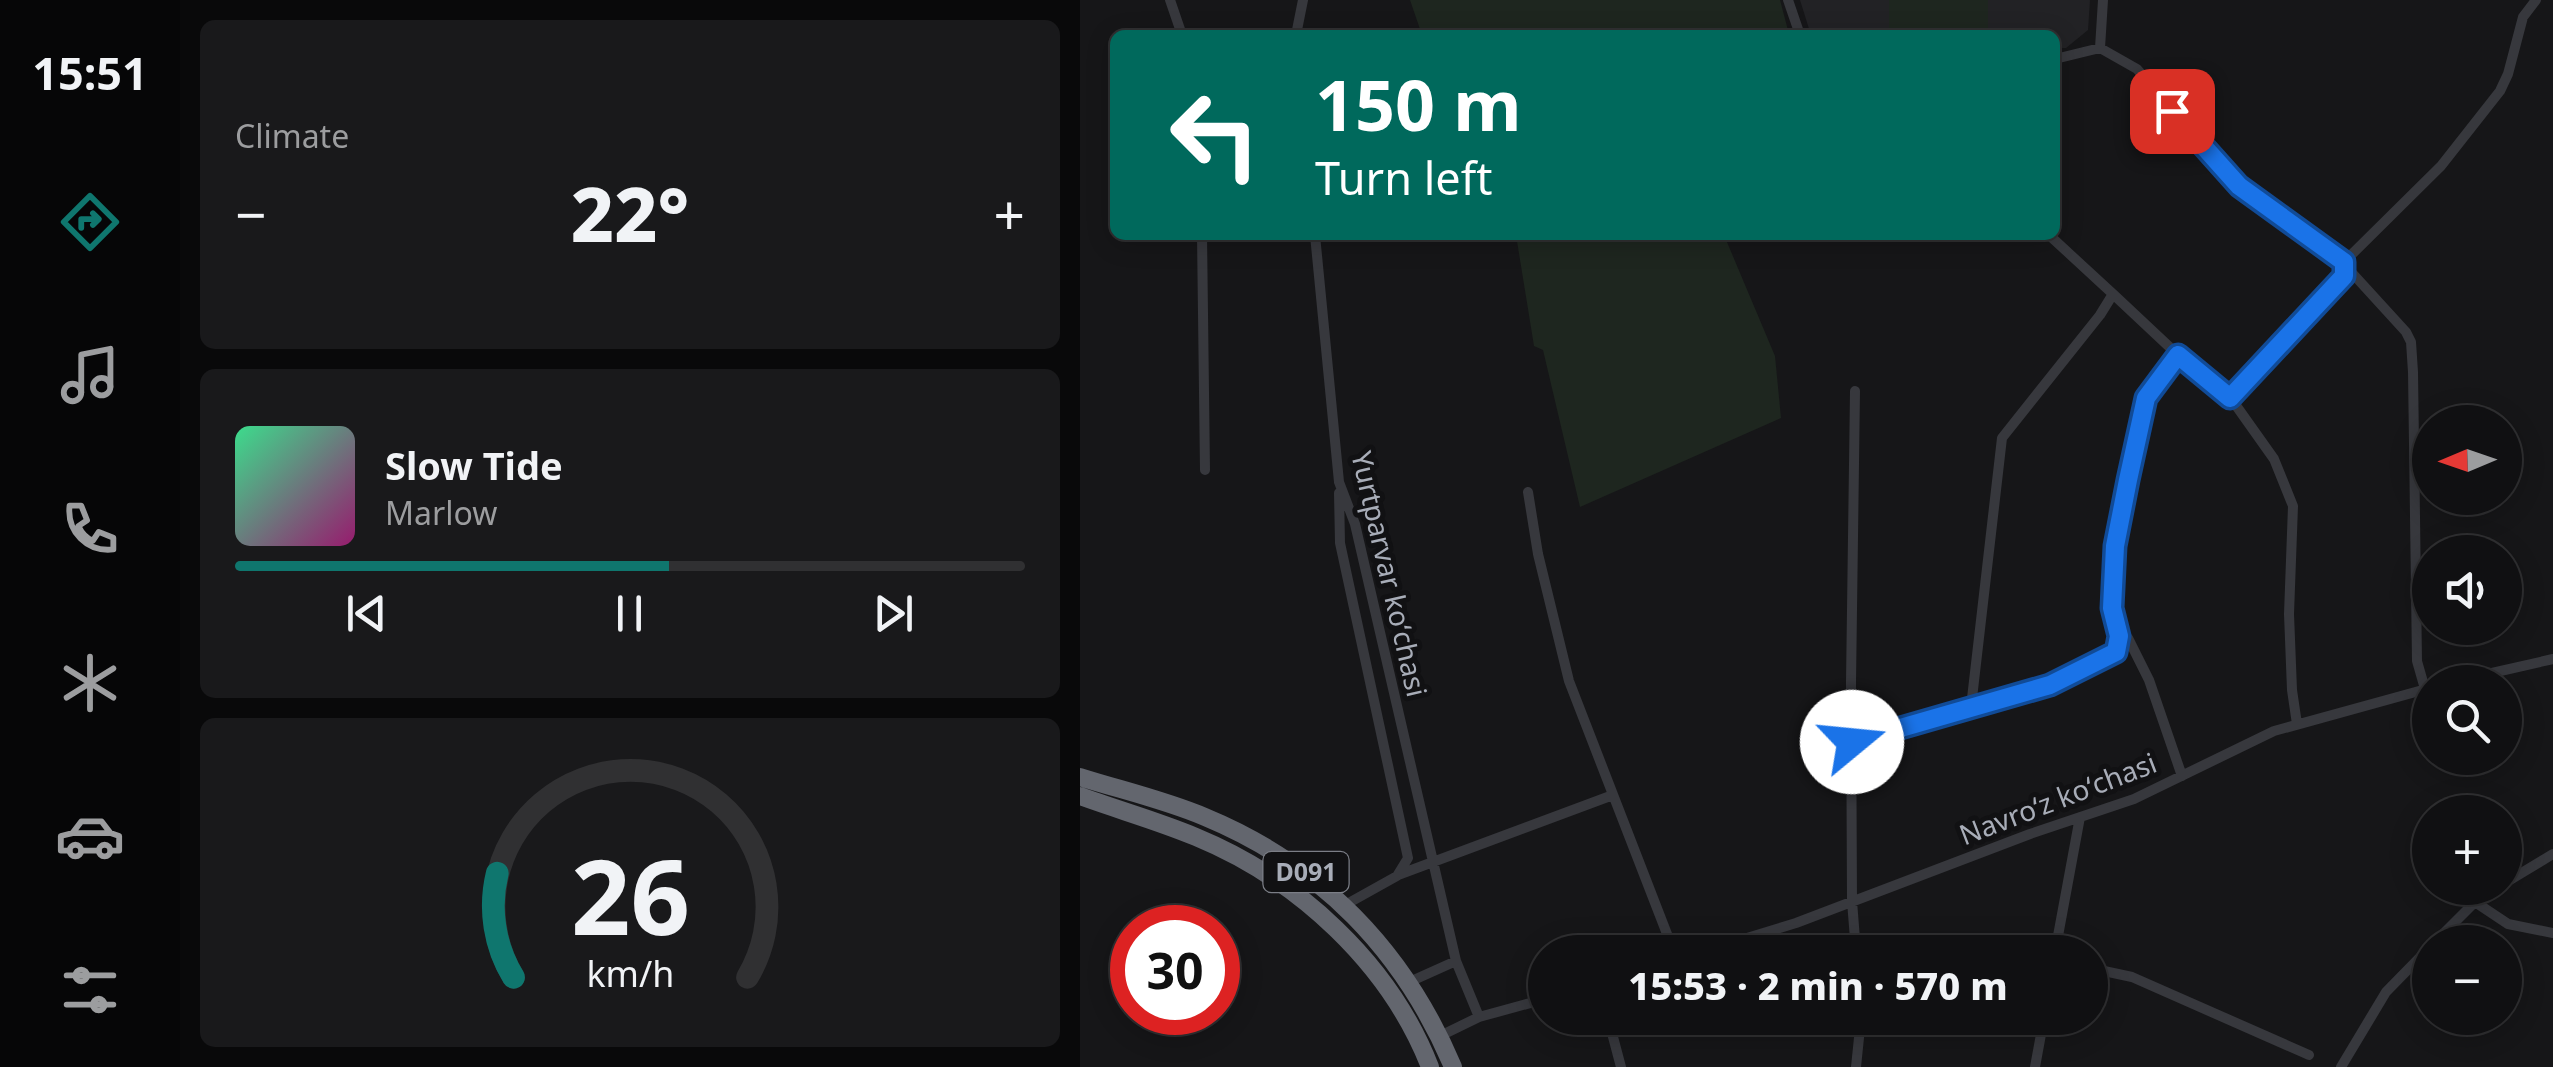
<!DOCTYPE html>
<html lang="en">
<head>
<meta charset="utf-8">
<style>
	:root { --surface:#101012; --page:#19191b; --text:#f1f3f6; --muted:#9c9d9f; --line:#303032; --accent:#0f766e }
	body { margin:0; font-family:"Noto Sans",sans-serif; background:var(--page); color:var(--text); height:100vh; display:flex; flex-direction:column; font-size:38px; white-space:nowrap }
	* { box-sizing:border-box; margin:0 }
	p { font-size:32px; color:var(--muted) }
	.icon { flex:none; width:55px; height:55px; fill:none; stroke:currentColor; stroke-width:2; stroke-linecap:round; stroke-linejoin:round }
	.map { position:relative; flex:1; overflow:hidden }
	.panel { display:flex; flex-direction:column; gap:20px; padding:20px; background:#09090a; width:900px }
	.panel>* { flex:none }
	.hud { position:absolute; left:30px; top:30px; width:950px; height:210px; border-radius:15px; box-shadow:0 5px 25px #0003,0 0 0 2px var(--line); background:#00695c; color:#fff; overflow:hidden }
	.needle { width:65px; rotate:268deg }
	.buttons { position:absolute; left:1332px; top:405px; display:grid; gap:20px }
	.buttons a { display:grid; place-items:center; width:110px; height:110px; border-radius:50%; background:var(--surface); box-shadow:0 5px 25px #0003,0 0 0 2px var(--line); font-size:50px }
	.speed { position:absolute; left:30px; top:905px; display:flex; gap:20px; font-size:50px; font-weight:700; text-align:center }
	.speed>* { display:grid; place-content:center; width:130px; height:130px; border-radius:50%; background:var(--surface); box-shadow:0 5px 25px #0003,0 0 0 2px var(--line); line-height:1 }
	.speed .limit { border:15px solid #d22; background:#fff; color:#111 }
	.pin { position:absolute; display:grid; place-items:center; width:85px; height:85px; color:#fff; margin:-42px; border-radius:20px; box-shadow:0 5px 15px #0006 }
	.me { position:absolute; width:110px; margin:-55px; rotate:73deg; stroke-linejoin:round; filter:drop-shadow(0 0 8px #0008) }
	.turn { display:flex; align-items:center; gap:35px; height:210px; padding:0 40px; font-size:45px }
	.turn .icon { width:130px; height:130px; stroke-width:2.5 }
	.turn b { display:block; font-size:70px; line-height:85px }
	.big { font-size:75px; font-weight:800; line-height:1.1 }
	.panel .tile { flex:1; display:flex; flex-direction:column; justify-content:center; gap:15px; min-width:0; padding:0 35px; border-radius:15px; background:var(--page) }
	.panel .dial { align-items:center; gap:0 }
	.dial svg { height:260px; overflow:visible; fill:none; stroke:var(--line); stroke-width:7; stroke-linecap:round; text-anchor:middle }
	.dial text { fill:var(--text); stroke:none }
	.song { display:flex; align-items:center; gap:30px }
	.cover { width:120px; height:120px; border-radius:15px; background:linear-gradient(135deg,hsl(150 70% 55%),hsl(320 70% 35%)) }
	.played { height:10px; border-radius:5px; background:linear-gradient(90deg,var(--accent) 55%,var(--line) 55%) }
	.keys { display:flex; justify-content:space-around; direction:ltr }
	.heat { display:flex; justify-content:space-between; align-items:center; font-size:55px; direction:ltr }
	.trip { position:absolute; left:448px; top:935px; width:580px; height:100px; border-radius:50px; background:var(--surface); box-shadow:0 5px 25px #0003,0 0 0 2px var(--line); font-weight:800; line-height:100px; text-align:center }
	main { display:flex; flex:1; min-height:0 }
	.menu { display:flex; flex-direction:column; width:180px; justify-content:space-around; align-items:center; background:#060607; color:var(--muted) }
	.menu .icon { width:70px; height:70px }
	.menu .active { color:var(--accent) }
	.menu b { font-size:45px; color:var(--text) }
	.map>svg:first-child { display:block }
</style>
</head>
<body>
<main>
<nav class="menu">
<b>15:51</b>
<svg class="icon active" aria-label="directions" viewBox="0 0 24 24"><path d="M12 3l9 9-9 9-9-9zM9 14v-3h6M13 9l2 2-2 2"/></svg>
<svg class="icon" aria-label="music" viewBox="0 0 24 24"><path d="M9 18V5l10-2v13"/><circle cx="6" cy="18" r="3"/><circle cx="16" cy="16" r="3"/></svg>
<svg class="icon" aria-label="phone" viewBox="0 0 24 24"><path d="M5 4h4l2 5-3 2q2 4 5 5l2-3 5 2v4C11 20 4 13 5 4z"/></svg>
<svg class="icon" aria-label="climate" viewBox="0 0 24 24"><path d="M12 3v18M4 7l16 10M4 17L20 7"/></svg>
<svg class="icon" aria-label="car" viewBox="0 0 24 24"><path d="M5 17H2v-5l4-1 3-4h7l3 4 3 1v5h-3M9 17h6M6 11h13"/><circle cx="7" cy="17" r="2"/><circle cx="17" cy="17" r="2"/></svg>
<svg class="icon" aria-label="filters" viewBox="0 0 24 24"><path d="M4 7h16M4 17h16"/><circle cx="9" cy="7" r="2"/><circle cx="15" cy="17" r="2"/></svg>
</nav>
<section class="panel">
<div class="tile"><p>Climate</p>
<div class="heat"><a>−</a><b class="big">22°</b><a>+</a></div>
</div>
<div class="tile">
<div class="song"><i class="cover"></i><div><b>Slow Tide</b><p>Marlow</p></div></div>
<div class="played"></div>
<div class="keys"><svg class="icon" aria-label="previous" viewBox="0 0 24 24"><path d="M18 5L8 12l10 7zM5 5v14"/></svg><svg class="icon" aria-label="pause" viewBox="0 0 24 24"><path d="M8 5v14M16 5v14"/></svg><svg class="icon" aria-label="next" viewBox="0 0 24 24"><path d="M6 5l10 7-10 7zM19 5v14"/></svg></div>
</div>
<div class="tile dial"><svg viewBox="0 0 100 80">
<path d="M14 69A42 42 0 1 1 86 69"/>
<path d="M14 69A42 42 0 0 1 9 37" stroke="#0f766e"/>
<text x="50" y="56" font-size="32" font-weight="700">26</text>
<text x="50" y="72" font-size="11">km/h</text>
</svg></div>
</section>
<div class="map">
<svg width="1473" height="1067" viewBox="0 0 1473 1067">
	<rect width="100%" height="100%" fill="#161618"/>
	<path fill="#222225" d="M720,0H1010L1008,30L986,48H975V35H735L730,32Z"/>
	<path fill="#1e261f" d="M330,0H700L709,34L342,35Z
		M809,0H908V31L809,30Z
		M436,235H644L695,356L701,418L500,507L463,350L454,346Z"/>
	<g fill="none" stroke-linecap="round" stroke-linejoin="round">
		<path stroke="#37383d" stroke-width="10" d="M90,0L102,35
			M708,0L720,35
			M216,35L223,0
			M1020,48L1023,0
			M975,59L1020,48L1057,69L1159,186L1263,263L1326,332L1331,342L1333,372L1337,661L1345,689
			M122,235L125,470
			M235,235L259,482L275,524L376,961L399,1017
			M969,235L1033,294
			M775,391L771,683L772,901L776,952
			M1150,397L1194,459L1213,506L1209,614L1212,690L1217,724
			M448,492L458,554L489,681L594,952
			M259,493L260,543L328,858L317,876L265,905
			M1039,636L1048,638L1069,680L1102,776
			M1372,682L1473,659
			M891,707L922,438L1020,315L1033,294L1098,355
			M772,742L969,685L1035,652L1039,636L1032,608L1035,546L1048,480L1066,399L1098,355L1150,397L1264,275L1263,263L1361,166L1420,91L1428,74L1443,17L1456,0
			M318,875L533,795
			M1425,883L1473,854
			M1395,902L1428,924L1473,933
			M1355,942L1395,902L1418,888
			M621,952L716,923L950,834L1054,799L1194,731L1350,688
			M975,952L1000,817
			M1010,968L1052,977L1229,1055
			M327,983L376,961
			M528,1018L541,1067
			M780,1031L819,1018
			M360,1036L399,1017L465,999
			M776,1067L781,1018
			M955,1067L964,1018
			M1261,1067L1306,992L1350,947"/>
		<path stroke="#63666e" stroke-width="18" d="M0,777C41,790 85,800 125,817C241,865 324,951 373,1067
			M0,796C38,810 78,821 116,837C218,879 310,964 350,1067"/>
	</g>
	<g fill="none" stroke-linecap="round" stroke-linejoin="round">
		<g stroke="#114b97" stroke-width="25">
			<path id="route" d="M772,742L970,685L1036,652L1039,636L1032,608L1035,546L1048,480L1066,398L1098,355L1150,398L1264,276V262L1159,186L1092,111"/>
		</g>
		<use href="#route" stroke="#1a73e8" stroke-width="18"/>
	</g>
	<g text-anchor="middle" stroke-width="10" stroke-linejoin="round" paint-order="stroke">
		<rect fill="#111113" stroke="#7b7e86" stroke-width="2.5" x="183.5" y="852" width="85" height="40" rx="8"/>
		<g font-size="25" font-weight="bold" fill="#a8adb8">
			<text x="226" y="881">D091</text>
		</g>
		<g font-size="28" fill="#a8adb8" stroke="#111113">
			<text transform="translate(309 574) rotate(77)" y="10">Yurtparvar koʻchasi</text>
			<text transform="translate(978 799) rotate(-21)" y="10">Navroʻz koʻchasi</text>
		</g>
	</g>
</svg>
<div class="buttons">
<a><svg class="needle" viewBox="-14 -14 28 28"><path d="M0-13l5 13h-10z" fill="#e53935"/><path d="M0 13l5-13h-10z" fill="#9c9d9f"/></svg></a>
<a><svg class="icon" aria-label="sound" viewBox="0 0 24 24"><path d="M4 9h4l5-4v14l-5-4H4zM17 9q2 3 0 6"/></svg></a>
<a><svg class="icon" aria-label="search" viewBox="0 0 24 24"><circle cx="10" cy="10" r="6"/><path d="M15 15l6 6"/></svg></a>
<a>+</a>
<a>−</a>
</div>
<div class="speed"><div class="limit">30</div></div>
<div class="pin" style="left:1092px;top:111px;background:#d93025"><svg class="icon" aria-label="arrive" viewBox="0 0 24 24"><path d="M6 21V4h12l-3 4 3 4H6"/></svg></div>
<svg class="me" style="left:772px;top:742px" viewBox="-20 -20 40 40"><circle r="19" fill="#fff"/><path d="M0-13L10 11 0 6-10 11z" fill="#1a73e8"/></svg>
<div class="trip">15:53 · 2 min · 570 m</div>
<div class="hud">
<div class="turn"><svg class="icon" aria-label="left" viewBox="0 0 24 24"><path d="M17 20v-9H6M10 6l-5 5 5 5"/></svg><div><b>150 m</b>Turn left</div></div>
</div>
</div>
</main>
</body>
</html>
